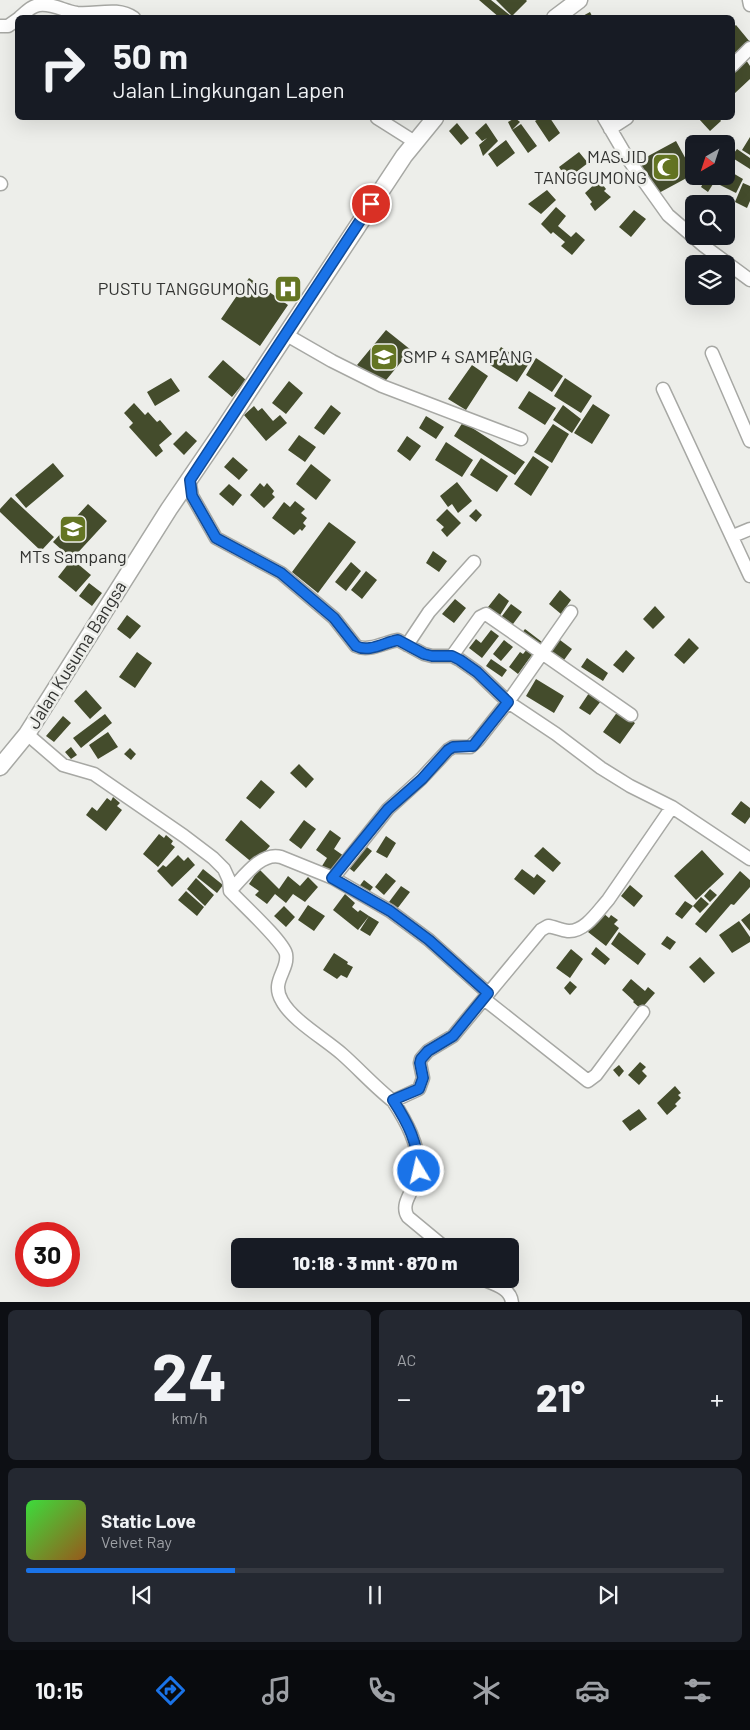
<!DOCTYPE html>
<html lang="id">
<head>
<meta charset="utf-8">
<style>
	:root { --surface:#171b24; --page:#242831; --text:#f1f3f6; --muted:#9ea1a6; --line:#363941; --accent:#1a73e8 }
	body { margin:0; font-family:Barlow,sans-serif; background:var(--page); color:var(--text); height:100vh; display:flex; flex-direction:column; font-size:19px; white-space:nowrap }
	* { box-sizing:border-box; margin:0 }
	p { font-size:16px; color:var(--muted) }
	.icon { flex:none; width:28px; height:28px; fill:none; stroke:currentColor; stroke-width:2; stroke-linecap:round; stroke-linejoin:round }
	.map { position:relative; height:1302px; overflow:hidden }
	.drawer { display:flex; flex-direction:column; gap:8px; padding:8px; background:#0d0f14; flex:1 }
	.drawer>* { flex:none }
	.guide { position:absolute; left:15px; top:15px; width:720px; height:105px; border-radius:8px; box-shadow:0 5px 20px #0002; background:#171b24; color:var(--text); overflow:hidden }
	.needle { width:32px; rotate:219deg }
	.buttons { position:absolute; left:685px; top:135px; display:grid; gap:10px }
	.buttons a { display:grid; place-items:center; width:50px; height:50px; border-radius:8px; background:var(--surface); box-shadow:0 5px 20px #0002; font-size:25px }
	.speed { position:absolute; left:15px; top:1222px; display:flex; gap:10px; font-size:25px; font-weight:700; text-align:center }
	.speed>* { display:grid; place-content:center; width:65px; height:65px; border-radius:50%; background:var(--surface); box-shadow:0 5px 20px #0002; line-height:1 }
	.speed .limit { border:8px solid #d22; background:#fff; color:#111 }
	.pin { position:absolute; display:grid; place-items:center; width:42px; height:42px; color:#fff; margin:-21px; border:2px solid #fff; border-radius:50%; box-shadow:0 1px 5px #0007 }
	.me { position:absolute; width:55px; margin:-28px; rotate:351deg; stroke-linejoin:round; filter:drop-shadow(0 0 4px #0008) }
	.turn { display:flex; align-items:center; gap:18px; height:105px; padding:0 15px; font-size:22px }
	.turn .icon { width:65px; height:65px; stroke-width:2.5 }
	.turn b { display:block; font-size:35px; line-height:42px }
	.big { font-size:38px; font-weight:800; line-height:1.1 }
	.drawer .tile { flex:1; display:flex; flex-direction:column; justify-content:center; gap:8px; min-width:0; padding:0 18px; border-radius:8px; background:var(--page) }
	.drawer .dial { align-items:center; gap:0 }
	.dial b { font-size:65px; line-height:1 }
	.song { display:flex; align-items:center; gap:15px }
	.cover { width:60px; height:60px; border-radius:8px; background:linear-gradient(135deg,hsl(120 70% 55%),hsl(30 70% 35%)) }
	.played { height:5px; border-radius:2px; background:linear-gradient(90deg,var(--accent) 30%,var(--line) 30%) }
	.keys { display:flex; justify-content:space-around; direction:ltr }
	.heat { display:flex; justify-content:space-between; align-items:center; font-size:28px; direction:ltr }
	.drawer .tiles { flex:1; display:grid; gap:8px; grid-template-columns:1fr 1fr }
	.tile:last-child { grid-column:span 2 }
	.trip { position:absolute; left:231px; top:1238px; width:288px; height:50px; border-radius:8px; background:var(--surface); box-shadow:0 5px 20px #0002; font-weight:800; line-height:50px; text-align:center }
	.tab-bar { display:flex; height:80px; justify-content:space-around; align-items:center; background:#090b0e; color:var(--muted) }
	.tab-bar .icon { width:35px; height:35px }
	.tab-bar .selected { color:var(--accent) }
	.tab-bar b { font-size:22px; color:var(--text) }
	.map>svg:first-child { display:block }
</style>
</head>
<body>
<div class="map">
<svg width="750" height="1303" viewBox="0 0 750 1303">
	<rect width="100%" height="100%" fill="#edeeea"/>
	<path fill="#444c2c" d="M479,0H491L511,16L500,18Z
		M496,0H526L527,1L512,16Z
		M590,12L593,18H579Z
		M736,25L750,42L735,58L732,55V28Z
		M746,60L750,66V79L734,94L732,71Z
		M515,118L520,122L512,130L521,124L537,146L528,153L512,130L508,122Z
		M540,118H550L560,133L549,142L535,121Z
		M701,118H719L721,121L710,131L699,119Z
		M457,123L469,138L461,145L449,131Z
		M486,123L498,141L483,156L479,145L487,138L482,141L475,133Z
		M750,137V155L742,150Z
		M506,140L515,153L497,167L488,154Z
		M676,141L694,174L657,194L639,161Z
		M737,149L750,158V169L731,157Z
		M579,152L588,163L567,179L559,167Z
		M731,172L743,179L736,193L718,184L721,178L727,181Z
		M599,180L606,189L604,191L611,197L595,211L590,204L592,202L585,193Z
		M705,180L713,184L708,192L701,187Z
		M743,183L750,186V201L747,208L735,202Z
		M547,190L556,200L541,214L528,204Z
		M556,207L566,216L558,226L571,237L576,232L585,240L572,255L561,246L565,242L553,232L551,234L541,224Z
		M634,210L646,219L631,237L619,227Z
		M249,278L288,305L260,346L221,319Z
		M386,330L411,350L382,385L357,365Z
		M501,347L528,365L517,382L490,365Z
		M536,358L563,376L552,392L526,375Z
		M223,360L246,380L232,397L208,377Z
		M472,365L488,376L466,410L448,399Z
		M171,378L180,391L155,406L147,392Z
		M565,378L592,396L581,413L554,396Z
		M289,381L303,393L286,414L272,403Z
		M529,391L556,408L545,425L518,408Z
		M134,403L145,415L148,412L157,422L160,420L172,434L159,445L163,451L156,457L129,427L133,423L124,413Z
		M593,404L610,415L592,444L574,433Z
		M331,405L341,413L324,435L314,428Z
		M563,405L581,419L572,433L553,420Z
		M254,406L258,411L262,408L273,421L280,415L287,423L266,441L244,415Z
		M426,416L444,427L436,439L419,428Z
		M463,422L525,462L515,475L454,436Z
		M553,424L569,434L552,463L534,452Z
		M186,431L197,441L184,455L173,444Z
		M299,435L316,447L305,462L288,450Z
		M407,436L421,446L410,461L397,451Z
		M446,442L473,460L462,477L435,460Z
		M533,456L549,467L531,496L514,484Z
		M233,457L248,470L239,480L224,467Z
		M481,458L508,476L497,492L470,475Z
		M53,463L64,476L26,508L15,495Z
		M311,464L331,480L316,500L296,484Z
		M457,482L472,501L458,513L452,504L448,507L440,496Z
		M260,483L264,487L267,483L274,491L272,494L275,497L264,508L250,495Z
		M229,484L242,495L233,506L219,494Z
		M11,497L54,537L41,551L0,512V509Z
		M295,501L305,509L301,513L307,518L303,523L306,526L302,531L300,529L294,535L272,518L284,502L290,507Z
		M88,504L107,521L72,559L91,575L76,592L58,577L72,559L53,542Z
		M447,509L461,523L447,537L441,530L444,527L436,520Z
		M476,509L482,515L476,522L469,516Z
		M329,522L356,542L318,593L292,572Z
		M433,551L447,561L439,572L426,563Z
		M351,562L361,571L346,591L335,582Z
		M366,571L377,580L362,599L351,590Z
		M89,583L102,593L92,606L79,596Z
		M560,590L571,600L561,614L549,604Z
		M499,593L509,601L497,620L488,607Z
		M455,599L466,608L454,623L442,614Z
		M511,604L522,612L510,628L499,620Z
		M655,606L665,617L653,629L643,619Z
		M127,615L141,626L130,639L117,629Z
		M525,629L542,642L539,647L521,634Z
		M491,630L499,636L482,658L469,648L476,639L481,643Z
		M556,637L572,649L564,660L547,649Z
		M689,638L699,648L684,664L674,655Z
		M504,640L513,647L501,661L493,654Z
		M528,648L534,652L518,674L509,667L520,652L523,654Z
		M626,650L635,658L623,673L613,665Z
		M137,652L152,663L135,688L119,677Z
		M587,658L608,673L603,681L581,667Z
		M491,659L507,670L502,677L486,666Z
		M536,679L564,696L554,713L526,696Z
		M86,690L102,708L90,719L74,701Z
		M589,693L601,701L590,715L579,708Z
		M618,711L635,723L620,744L603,732Z
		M105,714L112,723L81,748L73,738Z
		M63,716L71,723L54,742L46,736Z
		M108,732L118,747L98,759L89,745Z
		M71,747L77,755L71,759L65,752Z
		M130,748L136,754L131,760L124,754Z
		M299,764L314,779L306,788L290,773Z
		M261,780L275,792L260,809L246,798Z
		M113,797L120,803L117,806L122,810L106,831L86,815L92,807L97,811L107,798L111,801Z
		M741,801L750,808V817L745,824L731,814Z
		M241,820L270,846L254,864L225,840Z
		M304,820L316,829L301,849L289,840Z
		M330,830L341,838L334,849L344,856L334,872L322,866L327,858L316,850Z
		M159,834L164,838L166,835L173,841L171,844L175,847L158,867L143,854Z
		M386,836L396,843L387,858L376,852Z
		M363,844L372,851L354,872L344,864Z
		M543,847L561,863L553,872L534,856Z
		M702,850L724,874L696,900L674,876Z
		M178,855L184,861L188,857L195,865L172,887L157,871L163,865L166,867Z
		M203,869L223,885L217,893L197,877Z
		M259,869L279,889L288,876L300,886L308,877L318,887L305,902L293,894L286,903L275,894L267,904L255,895L259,891L249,884Z
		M522,869L534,878L537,874L546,881L534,895L514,879Z
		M740,871L750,880V887L734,905L731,904L706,933L695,924Z
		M386,873L396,881L384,895L375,887Z
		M196,878L214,895L205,906L187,889Z
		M364,880L373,887L367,895L358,888Z
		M630,885L643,896L634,907L621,896Z
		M401,886L410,892L397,909L389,902Z
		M710,889L717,895L710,902L704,896Z
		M186,891L204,907L197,916L178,900Z
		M345,894L355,903L352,907L358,912L360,910L369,916L358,930L333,910Z
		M701,897L709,904L700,913L693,906Z
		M685,901L693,906L682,919L675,914Z
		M308,905L325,916L314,931L298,920Z
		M284,906L295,917L286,927L274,916Z
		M603,913L609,918L611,915L618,920L614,924L619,928L606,946L588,932Z
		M750,913V931L741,920Z
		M369,916L379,922L370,936L360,930Z
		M739,921L750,937V942L732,953L719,935Z
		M619,932L646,954L638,965L611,944Z
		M667,936L676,942L670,950L661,944Z
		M596,947L610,959L605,965L591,954Z
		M571,949L583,959L570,978L556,968Z
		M334,953L348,962L347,964L353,967L347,978L341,975L337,979L323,970Z
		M700,957L715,973L704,983L689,967Z
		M631,979L645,991L648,987L655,993L641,1009L633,1002L634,1001L622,990Z
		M570,981L577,987L570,995L564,988Z
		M640,1062L646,1067L642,1071L647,1076L639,1085L628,1075Z
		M619,1065L624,1071L619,1077L613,1070Z
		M675,1086L681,1093L678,1095L681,1098L675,1104L677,1106L667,1115L657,1103Z
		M639,1109L647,1119L630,1131L622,1121Z"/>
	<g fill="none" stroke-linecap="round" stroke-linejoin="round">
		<g stroke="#a7a8a4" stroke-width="15">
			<path id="minor" d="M749,0L750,5
				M19,18C25,13 31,6 39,5C52,3 64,11 77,13C96,15 117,6 134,18
				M0,26H8L18,19
				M732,66L750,48
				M377,118L415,142
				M604,118L628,159L668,215L704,246L750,280
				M610,129L627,118
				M0,183L1,184
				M285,334L332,361L382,386L521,439
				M712,353L750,441
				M663,389L750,576
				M733,536L750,529
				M407,645L429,612L474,562
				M452,656L480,617L486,614L631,715
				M27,734L63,765L94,774L184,836L213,858L224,869L229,880L230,891C241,903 283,941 286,954C289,971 270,981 282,1001C292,1020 325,1039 342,1054C359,1069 375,1087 393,1101L419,1089L423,1078L420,1063L421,1059L428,1051L453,1036L541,930L548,926C554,927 561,930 568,931C585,932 598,911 608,900L672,807L630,786L601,768L556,734L508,702L477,672L460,660L452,656H432L424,654L398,640C385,642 369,652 356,646L334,618L281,573L216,538L192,496L189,480
				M672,807L750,859
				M333,878L388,809L421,779L448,750L453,747H470L478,740L508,702L571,612
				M230,891C242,879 261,851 281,857L333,878L390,911L429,940L488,993
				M484,999L588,1081L596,1075L643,1012
				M393,1101C406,1121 419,1144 419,1170C419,1186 398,1202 408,1217L443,1246
				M482,1279C494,1284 511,1288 512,1303"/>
		</g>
		<g stroke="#a7a8a4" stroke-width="19">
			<path id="major" d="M555,18L579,0
				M0,767L27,734L169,509L223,430L404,156L435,118"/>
		</g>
		<use href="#minor" stroke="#fff" stroke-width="12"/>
		<use href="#major" stroke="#fff" stroke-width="16"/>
	</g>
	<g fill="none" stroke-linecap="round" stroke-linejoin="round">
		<g stroke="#114b97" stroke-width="12">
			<path id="route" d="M371,204L190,480L192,496L216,538L281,573L334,618L356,646C369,653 385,642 398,640L424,654L432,656H452L460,660L477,672L508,702L473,746L453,747L448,750L422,779L388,809L332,878L390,911L429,940L488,993L453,1036L428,1051L421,1059L420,1063L423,1078L419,1089L393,1100C408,1123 418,1143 419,1171"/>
		</g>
		<use href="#route" stroke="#1a73e8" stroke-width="9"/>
	</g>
	<defs>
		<g id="mosque-square" transform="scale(1.4375)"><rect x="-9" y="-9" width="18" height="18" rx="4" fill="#647523" stroke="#edeeea"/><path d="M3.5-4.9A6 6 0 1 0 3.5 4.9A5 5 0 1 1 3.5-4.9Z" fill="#fff"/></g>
		<g id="hospital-square" transform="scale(1.4375)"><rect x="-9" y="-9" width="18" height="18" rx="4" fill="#647523" stroke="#edeeea"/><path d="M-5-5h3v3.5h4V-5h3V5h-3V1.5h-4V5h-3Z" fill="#fff"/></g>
		<g id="school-square" transform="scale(1.4375)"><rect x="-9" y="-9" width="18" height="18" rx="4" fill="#647523" stroke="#edeeea"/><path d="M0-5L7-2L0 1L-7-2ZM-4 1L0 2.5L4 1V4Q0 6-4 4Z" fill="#fff"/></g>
	</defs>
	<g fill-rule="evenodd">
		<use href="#mosque-square" x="666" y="167"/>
		<use href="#hospital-square" x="288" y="289"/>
		<use href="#school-square" x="384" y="357"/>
		<use href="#school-square" x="73" y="529"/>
	</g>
	<g text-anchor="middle" stroke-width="5" stroke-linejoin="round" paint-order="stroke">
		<g font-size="18" fill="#323331" stroke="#edeeea" text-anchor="end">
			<text x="647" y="163">MASJID<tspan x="647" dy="21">TANGGUMONG</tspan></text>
			<text x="269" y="295">PUSTU TANGGUMONG</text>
			<text x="403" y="363" text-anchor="start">SMP 4 SAMPANG</text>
			<text x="73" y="563" text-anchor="middle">MTs Sampang</text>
		</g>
		<g font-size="18" fill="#323331" stroke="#edeeea">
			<text transform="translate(77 655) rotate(-58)" y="6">Jalan Kusuma Bangsa</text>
		</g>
	</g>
</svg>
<div class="buttons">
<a><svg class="needle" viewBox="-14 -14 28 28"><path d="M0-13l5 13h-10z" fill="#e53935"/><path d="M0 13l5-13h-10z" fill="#9ea1a6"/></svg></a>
<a><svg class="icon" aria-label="search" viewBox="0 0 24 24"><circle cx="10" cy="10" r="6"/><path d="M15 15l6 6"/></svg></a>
<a><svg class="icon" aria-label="layers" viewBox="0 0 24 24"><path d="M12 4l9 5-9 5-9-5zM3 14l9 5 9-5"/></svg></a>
</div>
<div class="speed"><div class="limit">30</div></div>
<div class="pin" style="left:371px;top:204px;background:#d93025"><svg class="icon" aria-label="arrive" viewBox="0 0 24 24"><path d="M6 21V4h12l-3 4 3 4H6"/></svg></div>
<svg class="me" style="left:419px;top:1171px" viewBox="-20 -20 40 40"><circle r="17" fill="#1a73e8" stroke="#fff" stroke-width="3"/><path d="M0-11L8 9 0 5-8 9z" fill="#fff"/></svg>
<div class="trip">10:18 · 3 mnt · 870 m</div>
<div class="guide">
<div class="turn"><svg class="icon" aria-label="right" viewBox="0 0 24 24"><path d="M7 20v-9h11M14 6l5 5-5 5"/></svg><div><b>50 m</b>Jalan Lingkungan Lapen</div></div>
</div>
</div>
<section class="drawer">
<div class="tiles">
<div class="tile dial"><b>24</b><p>km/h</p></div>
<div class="tile"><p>AC</p>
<div class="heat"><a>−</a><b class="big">21°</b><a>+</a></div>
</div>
<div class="tile">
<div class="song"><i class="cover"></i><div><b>Static Love</b><p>Velvet Ray</p></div></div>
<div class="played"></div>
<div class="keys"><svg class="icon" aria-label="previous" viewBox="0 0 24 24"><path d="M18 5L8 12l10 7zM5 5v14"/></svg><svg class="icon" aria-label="pause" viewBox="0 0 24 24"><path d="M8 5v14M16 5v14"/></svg><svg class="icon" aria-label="next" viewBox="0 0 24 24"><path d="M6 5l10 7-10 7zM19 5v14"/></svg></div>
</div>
</div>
</section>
<nav class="tab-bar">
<b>10:15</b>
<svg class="icon selected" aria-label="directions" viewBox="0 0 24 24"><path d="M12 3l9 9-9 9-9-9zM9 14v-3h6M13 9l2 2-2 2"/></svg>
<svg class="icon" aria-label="music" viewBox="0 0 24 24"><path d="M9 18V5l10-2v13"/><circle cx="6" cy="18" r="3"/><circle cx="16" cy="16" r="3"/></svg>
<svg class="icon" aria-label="phone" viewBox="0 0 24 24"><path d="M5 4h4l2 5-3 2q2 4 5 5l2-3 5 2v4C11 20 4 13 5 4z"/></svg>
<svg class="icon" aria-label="climate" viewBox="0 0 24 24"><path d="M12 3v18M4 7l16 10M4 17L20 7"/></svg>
<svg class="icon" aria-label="car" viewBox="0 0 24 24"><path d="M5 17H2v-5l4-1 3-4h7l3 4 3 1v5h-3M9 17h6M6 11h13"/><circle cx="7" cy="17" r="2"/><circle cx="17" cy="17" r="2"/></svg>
<svg class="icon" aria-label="filters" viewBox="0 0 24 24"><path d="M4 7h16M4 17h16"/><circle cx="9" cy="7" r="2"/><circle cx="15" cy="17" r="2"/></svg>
</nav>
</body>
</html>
